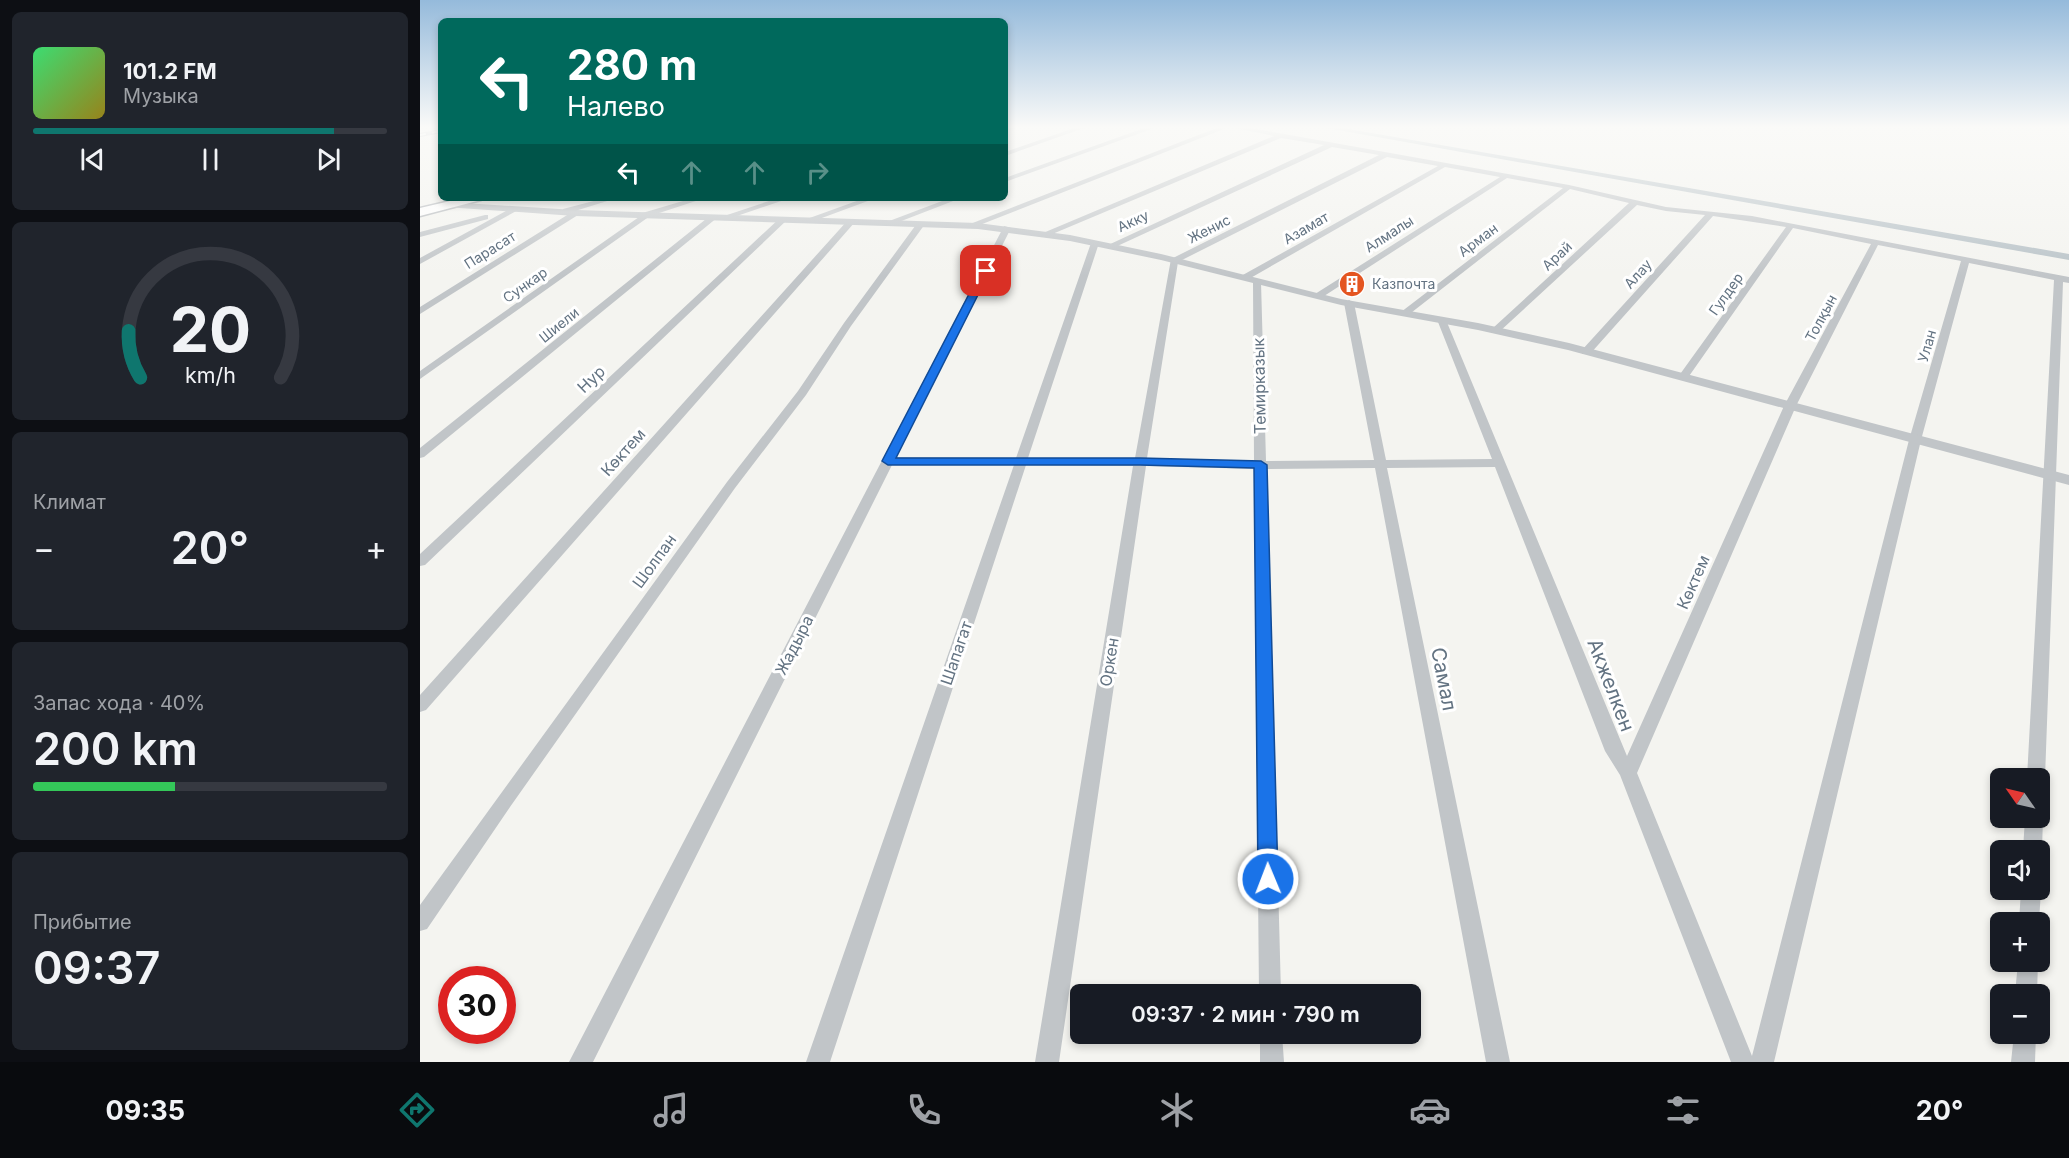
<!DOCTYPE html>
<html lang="ru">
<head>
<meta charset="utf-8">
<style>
	:root { --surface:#171b24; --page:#20242c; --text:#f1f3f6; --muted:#9ea1a6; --line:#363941; --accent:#0f766e }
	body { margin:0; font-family:Inter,sans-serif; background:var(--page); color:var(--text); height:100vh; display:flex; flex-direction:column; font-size:22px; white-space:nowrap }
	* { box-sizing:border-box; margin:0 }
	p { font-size:20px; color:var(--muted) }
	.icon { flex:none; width:33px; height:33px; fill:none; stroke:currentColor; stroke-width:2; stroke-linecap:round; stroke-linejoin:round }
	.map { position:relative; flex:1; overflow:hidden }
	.panel { display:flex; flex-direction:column; gap:12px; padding:12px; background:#0d0f14; width:420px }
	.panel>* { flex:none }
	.top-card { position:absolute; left:18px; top:18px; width:570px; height:183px; border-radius:9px; box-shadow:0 3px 9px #0003; background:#00695c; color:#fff; overflow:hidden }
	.needle { width:39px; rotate:304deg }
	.tools { position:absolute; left:1570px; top:768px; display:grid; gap:12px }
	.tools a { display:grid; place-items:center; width:60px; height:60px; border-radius:9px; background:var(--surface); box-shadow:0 3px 9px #0003; font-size:30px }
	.speed { position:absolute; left:18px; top:966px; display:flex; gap:12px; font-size:30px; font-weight:700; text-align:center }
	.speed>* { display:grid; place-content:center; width:78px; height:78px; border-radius:50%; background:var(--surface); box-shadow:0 3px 9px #0003; line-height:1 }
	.speed .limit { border:9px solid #d22; background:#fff; color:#111 }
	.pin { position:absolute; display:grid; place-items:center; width:51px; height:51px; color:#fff; margin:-26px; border-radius:12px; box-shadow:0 3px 9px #0006 }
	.me { position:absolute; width:66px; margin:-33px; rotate:359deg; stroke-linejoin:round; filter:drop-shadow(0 0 4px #0008) }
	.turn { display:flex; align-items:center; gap:21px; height:126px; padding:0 30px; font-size:27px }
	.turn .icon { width:78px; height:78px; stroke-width:2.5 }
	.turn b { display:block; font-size:42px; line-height:51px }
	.lanes { display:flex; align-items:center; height:57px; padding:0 30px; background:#0003; justify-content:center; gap:30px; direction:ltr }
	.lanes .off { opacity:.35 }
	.big { font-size:45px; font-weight:600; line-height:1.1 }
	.panel .tile { flex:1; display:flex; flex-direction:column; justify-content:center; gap:9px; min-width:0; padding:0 21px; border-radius:9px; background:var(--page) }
	.panel .dial { align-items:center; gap:0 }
	.dial svg { height:156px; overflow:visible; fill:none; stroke:var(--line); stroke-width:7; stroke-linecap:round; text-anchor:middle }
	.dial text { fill:var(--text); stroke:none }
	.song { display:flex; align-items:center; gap:18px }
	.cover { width:72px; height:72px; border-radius:9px; background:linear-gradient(135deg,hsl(140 70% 55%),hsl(50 70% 35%)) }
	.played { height:6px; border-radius:3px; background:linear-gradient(90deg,var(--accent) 85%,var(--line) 85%) }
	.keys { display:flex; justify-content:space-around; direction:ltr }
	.heat { display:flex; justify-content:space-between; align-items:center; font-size:33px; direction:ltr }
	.charge { height:9px; border-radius:4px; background:linear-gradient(90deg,#34c759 40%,var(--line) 0) }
	.trip { position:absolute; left:650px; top:984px; width:351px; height:60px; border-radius:9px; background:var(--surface); box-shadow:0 3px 9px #0003; font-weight:600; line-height:60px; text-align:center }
	.dock { display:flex; height:96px; justify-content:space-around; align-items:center; background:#090b0e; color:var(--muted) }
	.dock .icon { width:42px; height:42px }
	.dock .active { color:var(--accent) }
	.dock b { font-size:27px; color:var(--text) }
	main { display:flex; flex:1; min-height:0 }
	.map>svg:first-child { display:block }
</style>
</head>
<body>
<main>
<section class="panel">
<div class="tile">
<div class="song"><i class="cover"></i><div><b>101.2 FM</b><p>Музыка</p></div></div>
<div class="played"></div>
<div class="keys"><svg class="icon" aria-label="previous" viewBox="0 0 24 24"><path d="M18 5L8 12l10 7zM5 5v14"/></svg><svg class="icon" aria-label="pause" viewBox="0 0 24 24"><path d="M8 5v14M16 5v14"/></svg><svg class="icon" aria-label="next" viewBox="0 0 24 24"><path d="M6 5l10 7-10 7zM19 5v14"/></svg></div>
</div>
<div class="tile dial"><svg viewBox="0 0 100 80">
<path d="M14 69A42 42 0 1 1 86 69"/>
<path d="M14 69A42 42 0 0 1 8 45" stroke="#0f766e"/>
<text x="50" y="56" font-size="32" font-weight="700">20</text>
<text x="50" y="72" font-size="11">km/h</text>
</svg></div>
<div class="tile"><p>Климат</p>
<div class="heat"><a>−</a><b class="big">20°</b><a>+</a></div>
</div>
<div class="tile"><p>Запас хода · 40%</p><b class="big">200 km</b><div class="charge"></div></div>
<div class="tile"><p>Прибытие</p><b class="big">09:37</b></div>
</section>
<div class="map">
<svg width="1649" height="1062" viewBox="0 0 1649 1062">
	<rect width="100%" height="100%" fill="#f4f4f0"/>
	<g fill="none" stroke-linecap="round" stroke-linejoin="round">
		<path fill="#b9c3c8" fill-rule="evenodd" d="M901,127H917L1649,254V260Z"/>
		<g stroke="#b4b8bc" stroke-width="3">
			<path id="primary" d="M43,198H63L61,200L0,216V208Z"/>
		</g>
		<path fill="#c1c5c8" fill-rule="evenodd" d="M586,127H596L585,132Z
			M657,127H667L585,156V152Z
			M727,127H737L585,182V178Z
			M799,127H809L552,228L545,226Z
			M809,127H825L1149,185L1246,207L1332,216L1649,277V283L1643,282L1625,778L1622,783L1620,784V778H1607L1634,280L1549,263L1501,440L1354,1062H1311L1200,775L1185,751L1075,467L967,468L1090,1062H1066L955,468L847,469L861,994H839L834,469L726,466L639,1062H615L713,466L606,465L410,1062H386L594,465H472L173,1062H149L584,226L591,228L476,457L596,458L671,243L675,241L679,243L608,458H715L751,259L959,155L912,147L693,248L686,246L904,145L861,138L630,235L623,233L854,136ZM967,157L1018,166L821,276V280H827L1025,167L1080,177L895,294V298H901L1087,178L1143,188L981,312V316H987L1150,189L1209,203L1073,328L1071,330L1076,333L1079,332L1217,205L1246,211L1285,215L1162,350V354H1170L1293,216L1366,227L1258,377L1263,380L1267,379L1373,228L1451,244L1364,406L1207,756L1026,320L1018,322L1072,459L966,460L934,303L929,300L924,303L954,460L846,461L841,282L837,279L833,282L834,461L727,458L758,262ZM1458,245L1541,261L1489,440L1332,1056L1217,773L1376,406Z
			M185,198H197L155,211L159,213L158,215L0,314V307L152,212L143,213V209Z
			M273,198H285L230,216L0,379V371L219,217V214Z
			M358,198H370L308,219L301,217Z
			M445,198H456L391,222L384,220Z
			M530,198H541L471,225L464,223Z
			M93,207L100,209L0,264V258Z
			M65,215H68V219L0,237V232Z
			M291,215L298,217L4,457L0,458V448Z
			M361,217L368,219L5,565L0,566V554Z
			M428,220L435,222L6,710L0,712V695Z
			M498,222L505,224L431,326L386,395L315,488L90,807L7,929L0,931V905L307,482L378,391L424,323Z
			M1620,812L1623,818L1622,850L1620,853V850H1603L1605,818H1620Z
			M1620,888L1621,890L1619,922H1599L1601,890Z
			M1598,962H1618L1617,994H1595Z
			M840,1034H862L864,1062H840Z
			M1594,1034H1616L1615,1062H1591Z"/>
		<path fill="#c1c5c8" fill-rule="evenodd" d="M28,202L155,210L558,223L650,235L741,254L921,299L1058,323L1149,343L1649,475V485L1148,350L1058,330L921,305L741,260L650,241L558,229L155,216L25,207L23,205Z"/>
		<use href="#primary" fill="#fff" fill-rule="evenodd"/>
		<g stroke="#a2a7ad" stroke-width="4">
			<path id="rail" d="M0,135L21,131"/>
		</g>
		<use href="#rail" stroke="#fff" stroke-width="2" stroke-dasharray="6" stroke-linecap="butt"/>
	</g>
	<linearGradient id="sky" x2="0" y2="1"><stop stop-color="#95badb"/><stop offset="0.46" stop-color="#fafaf8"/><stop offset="1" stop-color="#fafaf8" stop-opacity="0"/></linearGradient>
	<rect width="1649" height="276" fill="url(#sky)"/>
	<path fill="#1a73e8" stroke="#114b97" stroke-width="1.5" d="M566,268L570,271L476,458H720L841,461L847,465L858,879L855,885L848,888L841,885L838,879L834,468L720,465H468L462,461L561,271Z"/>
	<defs>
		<g id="building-disc" transform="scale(1.35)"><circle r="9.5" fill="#e45520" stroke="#fff"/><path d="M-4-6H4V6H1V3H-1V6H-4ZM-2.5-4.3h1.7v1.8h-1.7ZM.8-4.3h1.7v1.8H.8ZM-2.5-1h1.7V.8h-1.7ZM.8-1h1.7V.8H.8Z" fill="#fff"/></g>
	</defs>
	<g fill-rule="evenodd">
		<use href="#building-disc" x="932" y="284"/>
	</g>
	<g text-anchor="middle" stroke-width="6" stroke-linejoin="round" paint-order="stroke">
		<g font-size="14" fill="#637382" stroke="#fff">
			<text transform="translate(713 221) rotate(-25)" y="5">Акку</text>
			<text transform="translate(886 228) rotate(-30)" y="5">Азамат</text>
			<text transform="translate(789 229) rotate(-27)" y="5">Женис</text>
			<text transform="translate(969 234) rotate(-33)" y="5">Алмалы</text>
			<text transform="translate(1058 240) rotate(-37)" y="5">Арман</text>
			<text transform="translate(70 250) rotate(-32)" y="5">Парасат</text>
			<text transform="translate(1137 256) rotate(-43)" y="5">Арай</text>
			<text transform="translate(1218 274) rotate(-48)" y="5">Алау</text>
			<text transform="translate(105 285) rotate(-35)" y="5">Сункар</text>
			<text transform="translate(1306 294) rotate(-55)" y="5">Гулдер</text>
			<text transform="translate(1401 318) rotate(-62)" y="5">Толқын</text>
			<text transform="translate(139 325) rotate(-39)" y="5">Шиели</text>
			<text transform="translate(1507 346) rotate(-74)" y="5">Улан</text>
		</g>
		<g font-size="14" fill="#637382" stroke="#fff" text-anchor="start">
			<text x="952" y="289">Казпочта</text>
		</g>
		<g font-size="16" fill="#637382" stroke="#fff">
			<text transform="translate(171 379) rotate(-44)" y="6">Нур</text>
			<text transform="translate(839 386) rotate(-91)" y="6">Темирказык</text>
			<text transform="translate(203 452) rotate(-48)" y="6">Көктем</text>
			<text transform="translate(234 561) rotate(-54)" y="6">Шолпан</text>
			<text transform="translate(1273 582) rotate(-66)" y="6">Көктем</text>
			<text transform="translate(374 645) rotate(-63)" y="6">Жадыра</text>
			<text transform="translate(536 653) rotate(-71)" y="6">Шапагат</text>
			<text transform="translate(689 662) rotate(-81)" y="6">Оркен</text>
		</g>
		<g font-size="20" fill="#637382" stroke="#fff">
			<text transform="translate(1024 679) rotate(79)" y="7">Самал</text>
			<text transform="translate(1191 685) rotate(69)" y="7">Акжелкен</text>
		</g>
	</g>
</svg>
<div class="tools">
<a><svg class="needle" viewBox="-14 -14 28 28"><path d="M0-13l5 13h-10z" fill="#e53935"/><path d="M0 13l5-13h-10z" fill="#9ea1a6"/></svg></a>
<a><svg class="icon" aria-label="sound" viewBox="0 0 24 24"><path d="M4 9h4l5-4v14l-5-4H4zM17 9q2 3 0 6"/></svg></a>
<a>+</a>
<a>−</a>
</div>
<div class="speed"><div class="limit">30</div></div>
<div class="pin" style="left:566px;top:271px;background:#d93025"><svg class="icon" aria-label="arrive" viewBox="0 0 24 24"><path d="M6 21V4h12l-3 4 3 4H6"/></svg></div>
<svg class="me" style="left:848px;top:879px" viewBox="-20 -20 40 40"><circle r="17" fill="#1a73e8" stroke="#fff" stroke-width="3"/><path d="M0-11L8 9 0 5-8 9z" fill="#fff"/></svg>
<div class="trip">09:37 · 2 мин · 790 m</div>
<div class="top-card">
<div class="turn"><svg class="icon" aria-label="left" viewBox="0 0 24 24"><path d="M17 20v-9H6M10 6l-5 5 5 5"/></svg><div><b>280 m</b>Налево</div></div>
<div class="lanes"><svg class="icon" aria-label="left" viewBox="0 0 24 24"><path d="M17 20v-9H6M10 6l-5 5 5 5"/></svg><svg class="icon off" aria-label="ahead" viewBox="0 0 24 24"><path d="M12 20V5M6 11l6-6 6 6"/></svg><svg class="icon off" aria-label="ahead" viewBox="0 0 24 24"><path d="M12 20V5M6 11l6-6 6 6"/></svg><svg class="icon off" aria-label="right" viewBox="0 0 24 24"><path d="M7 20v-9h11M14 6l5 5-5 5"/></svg></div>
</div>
</div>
</main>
<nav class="dock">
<b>09:35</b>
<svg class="icon active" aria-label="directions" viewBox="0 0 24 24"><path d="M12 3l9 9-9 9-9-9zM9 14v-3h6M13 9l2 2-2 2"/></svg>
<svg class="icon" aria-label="music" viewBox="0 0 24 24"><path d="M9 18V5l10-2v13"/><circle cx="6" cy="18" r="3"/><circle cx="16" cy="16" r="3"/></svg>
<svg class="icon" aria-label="phone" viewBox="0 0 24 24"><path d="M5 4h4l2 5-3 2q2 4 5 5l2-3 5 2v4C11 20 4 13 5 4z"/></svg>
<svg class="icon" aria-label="climate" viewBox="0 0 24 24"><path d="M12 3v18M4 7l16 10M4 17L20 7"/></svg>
<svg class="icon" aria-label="car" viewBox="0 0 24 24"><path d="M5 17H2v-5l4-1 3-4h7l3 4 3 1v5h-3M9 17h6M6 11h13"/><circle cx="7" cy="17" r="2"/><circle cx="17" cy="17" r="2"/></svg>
<svg class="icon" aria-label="filters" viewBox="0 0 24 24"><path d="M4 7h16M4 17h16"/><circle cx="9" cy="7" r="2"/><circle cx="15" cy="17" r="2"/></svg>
<b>20°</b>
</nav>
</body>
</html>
